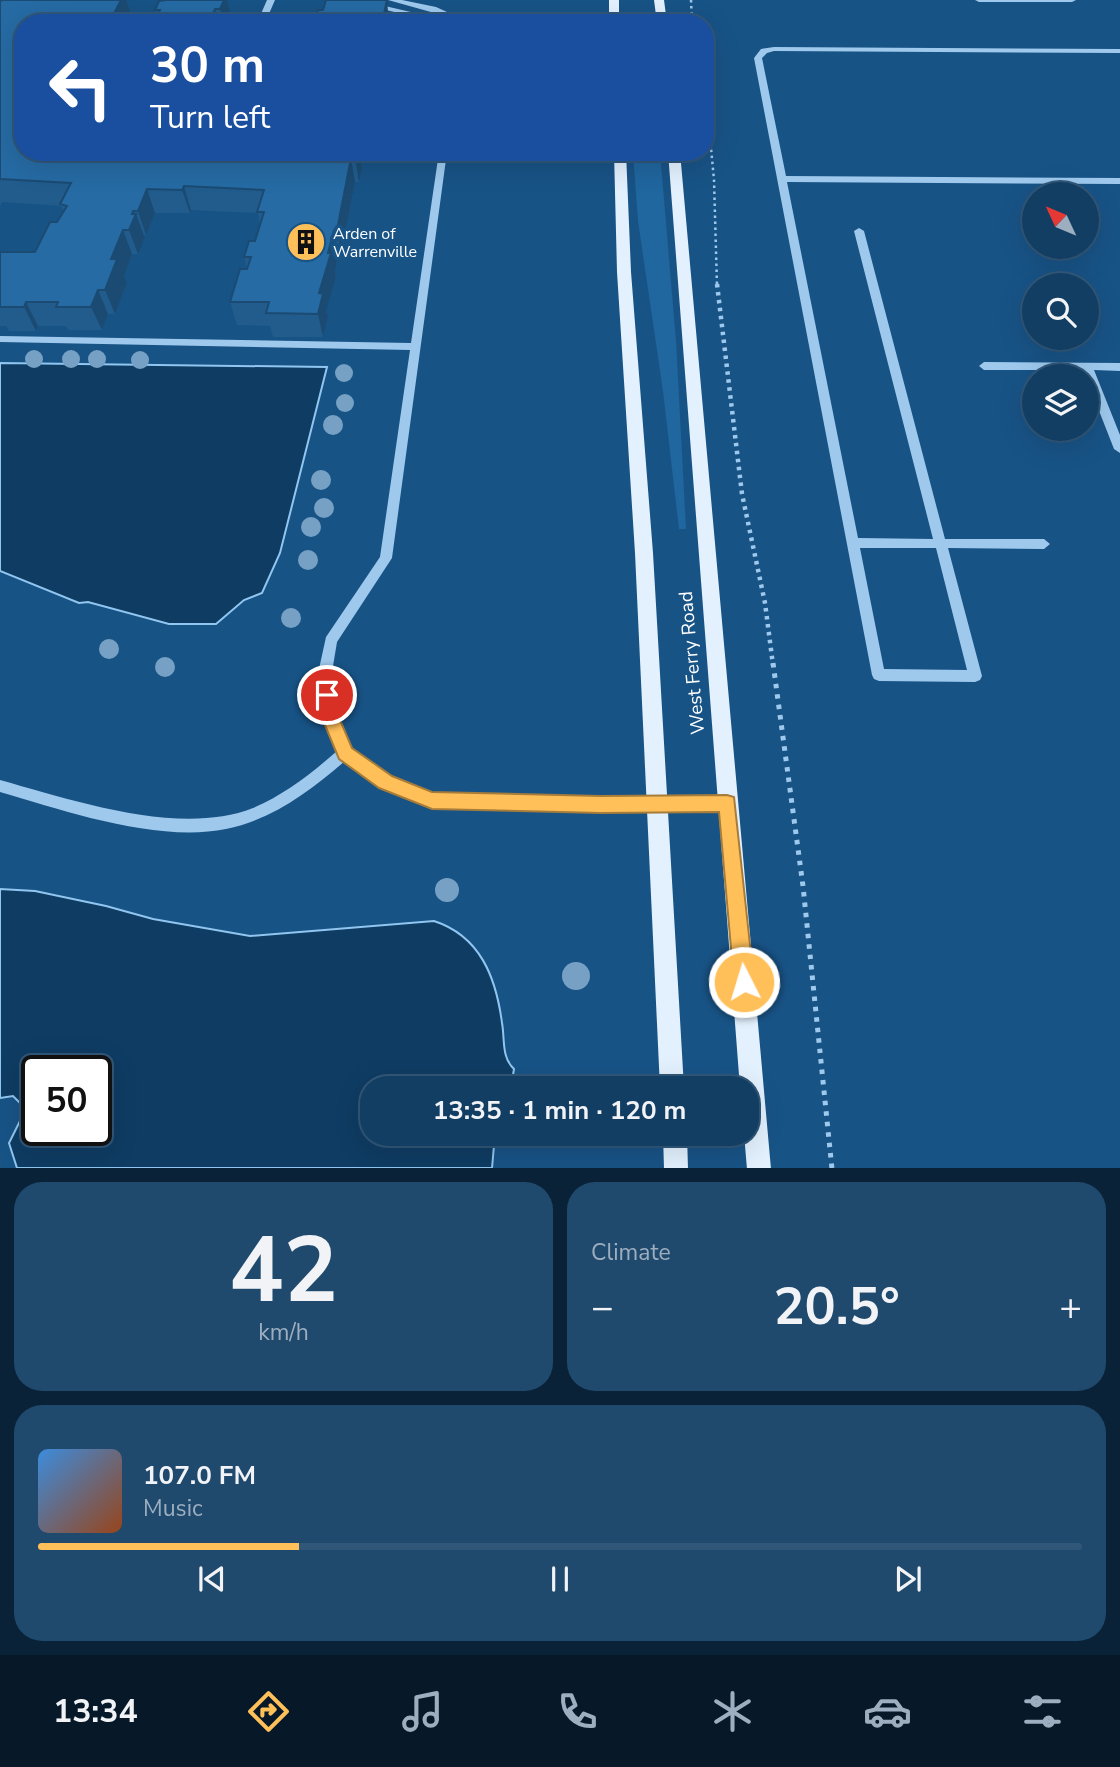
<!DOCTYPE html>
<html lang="en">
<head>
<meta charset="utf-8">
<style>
	:root { --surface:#123e64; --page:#1f496d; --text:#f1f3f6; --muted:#9caebf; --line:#315778; --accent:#ffbf59 }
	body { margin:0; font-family:"Nunito Sans",sans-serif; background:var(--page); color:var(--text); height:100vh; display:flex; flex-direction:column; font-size:26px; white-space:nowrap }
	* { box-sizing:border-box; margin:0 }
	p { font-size:23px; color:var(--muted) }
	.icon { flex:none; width:38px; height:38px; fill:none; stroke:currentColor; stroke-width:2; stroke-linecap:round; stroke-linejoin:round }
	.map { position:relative; height:1168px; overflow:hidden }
	.sheet { display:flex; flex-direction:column; gap:14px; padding:14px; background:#0a2237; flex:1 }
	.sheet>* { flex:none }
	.banner { position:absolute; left:14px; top:14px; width:700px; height:147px; border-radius:28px; box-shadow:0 7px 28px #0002,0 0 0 2px var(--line); background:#1a4fa0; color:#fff; overflow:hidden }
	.needle { width:46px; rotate:314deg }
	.buttons { position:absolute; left:1022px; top:182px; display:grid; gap:14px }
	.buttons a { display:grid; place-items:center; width:77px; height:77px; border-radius:50%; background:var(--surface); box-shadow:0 7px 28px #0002,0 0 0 2px var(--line); font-size:35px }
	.speed { position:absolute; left:21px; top:1055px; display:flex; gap:14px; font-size:35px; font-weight:700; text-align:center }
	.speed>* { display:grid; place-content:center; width:91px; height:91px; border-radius:50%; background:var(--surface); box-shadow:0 7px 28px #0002,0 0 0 2px var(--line); line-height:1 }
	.speed .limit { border:4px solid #111; border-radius:10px; background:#fff; color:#111 }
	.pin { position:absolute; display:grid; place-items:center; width:60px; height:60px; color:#fff; margin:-30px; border:4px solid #fff; border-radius:50%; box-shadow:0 2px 7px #0007 }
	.me { position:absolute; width:77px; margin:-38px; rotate:355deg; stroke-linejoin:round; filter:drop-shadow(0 0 5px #0008) }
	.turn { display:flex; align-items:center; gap:24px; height:147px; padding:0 21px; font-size:32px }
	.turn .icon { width:91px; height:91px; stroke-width:2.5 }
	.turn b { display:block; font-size:49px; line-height:60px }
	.big { font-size:52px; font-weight:700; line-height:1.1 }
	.sheet .widget { flex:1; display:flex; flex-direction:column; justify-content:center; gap:10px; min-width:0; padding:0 24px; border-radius:28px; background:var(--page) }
	.sheet .dial { align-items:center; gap:0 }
	.dial b { font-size:91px; line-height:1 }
	.song { display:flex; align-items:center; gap:21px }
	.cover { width:84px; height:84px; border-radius:10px; background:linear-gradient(135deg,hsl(210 70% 55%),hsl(20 70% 35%)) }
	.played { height:7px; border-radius:4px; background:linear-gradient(90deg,var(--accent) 25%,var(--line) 25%) }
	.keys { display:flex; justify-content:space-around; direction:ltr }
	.heat { display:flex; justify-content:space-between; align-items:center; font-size:38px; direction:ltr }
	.sheet .tiles { flex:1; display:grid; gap:14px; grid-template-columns:1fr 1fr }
	.widget:last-child { grid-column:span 2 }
	.trip { position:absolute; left:360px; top:1076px; width:399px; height:70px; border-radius:28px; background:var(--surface); box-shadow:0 7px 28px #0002,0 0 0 2px var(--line); font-weight:700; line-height:70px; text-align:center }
	.menu { display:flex; height:112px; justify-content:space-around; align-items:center; background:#071928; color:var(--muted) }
	.menu .icon { width:49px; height:49px }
	.menu .active { color:var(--accent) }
	.menu b { font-size:32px; color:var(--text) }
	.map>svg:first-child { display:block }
</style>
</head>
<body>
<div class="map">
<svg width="1120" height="1169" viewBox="0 0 1120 1169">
	<rect width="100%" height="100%" fill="#185386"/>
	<path fill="#20669f" d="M633,152H660L676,341L686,529H679L663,391L638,221Z"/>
	<path fill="#0f3c63" stroke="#90c6ef" stroke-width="2" fill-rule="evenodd" d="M0,363L327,367L280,553L262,593L244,600L216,624H169L88,602L79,603L0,571Z
		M0,889L35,891L106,906L153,919L250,936L434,921C480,936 496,977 502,1023C505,1038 501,1057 514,1069L513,1075L503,1088H373V1134H495L492,1168H17L9,1143L20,1121V1103L13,1096L0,1098ZM37,1071H96V1130H37Z"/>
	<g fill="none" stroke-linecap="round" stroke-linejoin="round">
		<path stroke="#9ec9ed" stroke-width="2.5" stroke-dasharray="2.5 3.5" stroke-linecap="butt" d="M691,0L692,23
			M705,84L714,180L717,286"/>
		<path stroke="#9ec9ed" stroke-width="4.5" stroke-dasharray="3.5 4.5" stroke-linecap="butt" d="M717,284L742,494L765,603L773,665"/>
		<path stroke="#9ec9ed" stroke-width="5" stroke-dasharray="4.5 6" stroke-linecap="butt" d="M773,663L803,886L832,1169"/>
		<path fill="#9ec9ed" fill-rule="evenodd" d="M267,0H275L265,23H257Z
			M345,0H359L415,13L438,14L388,0H402L436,7L467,21H509L513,23H458L448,18L415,17Z
			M975,0H1076L1072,2H979Z
			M774,47L1120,49V53L774,51L767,53L762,58L786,176L1120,178V184L787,182L858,538L933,539L854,231L859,228L864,231L945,539H1044L1050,544L1044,549L948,548L982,676L980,680L975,682L879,681L874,679L872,675L754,58L761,49ZM860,548H936L967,670L884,669Z
			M439,152H447L392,558L337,642L331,678L336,713L350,749L390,777L432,793L589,797L727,796L732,798L734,803L732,808L727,810L589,811L432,807L380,787L345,761C310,791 272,820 226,829C158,843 65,811 0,792V780C72,800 180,837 253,808C284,795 312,773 337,751L322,713L317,678L326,637L380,557L410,350L0,342V336L411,343Z
			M984,362L1120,363V371L1094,370L1120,435V453L1114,449L1083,370H984L979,366Z"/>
		<path fill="#e3f1ff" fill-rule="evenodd" d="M609,0H619V23H609Z
			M654,0H664L667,23H657Z
			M614,152H626L631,272L653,553L684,1088H660L635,553L617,272Z
			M668,152H680L771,1169H747L744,1134H747V1088H740Z
			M663,1134H687L688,1169H664Z"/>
	</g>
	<g fill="#76a1c5">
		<circle cx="34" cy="359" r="9"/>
		<circle cx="71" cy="359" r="9"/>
		<circle cx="97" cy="359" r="9"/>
		<circle cx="140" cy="360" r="9"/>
		<circle cx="344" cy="373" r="9"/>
		<circle cx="345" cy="403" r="9"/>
		<circle cx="333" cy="425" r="10"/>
		<circle cx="321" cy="480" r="10"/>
		<circle cx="324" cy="508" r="10"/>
		<circle cx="311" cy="527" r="10"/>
		<circle cx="308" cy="560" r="10"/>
		<circle cx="291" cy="618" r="10"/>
		<circle cx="109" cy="649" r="10"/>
		<circle cx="165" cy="667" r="10"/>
		<circle cx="447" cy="890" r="12"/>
		<circle cx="576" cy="976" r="14"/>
	</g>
	<path fill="#215c8d" d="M166,0H227L232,18L230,23H148L156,19L155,10Z
		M0,1L132,17L128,23H23V152H359L362,168L359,182H355L341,254H338L335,271L336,277L326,311L328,317L323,337H273L270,326L237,325L230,302L247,269L244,257L255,241L260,224L258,213L191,210L190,213H155L146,235H144L145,238L138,254H132L124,276L127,283L115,314H108L102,330H68L66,326H38L36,331H9L6,326H0V252H35L64,211L61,206L2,202L0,206Z"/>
	<path fill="#1b4b73" d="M121,0H126L132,17L128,23H109Z
		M224,0H227L232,18L230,23H224L220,9Z
		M387,0L389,23H382Z
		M215,9L219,23H209Z
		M356,152H359L362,168L359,182L355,158Z
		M351,158L355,182L341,254L337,230Z
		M184,186L191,210L190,213L182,190Z
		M147,189L155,213L146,235L138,211Z
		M133,211L135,216L136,214L145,238L138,254L129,230Z
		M123,230L132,254L124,276L127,283L115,314L105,290L111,259Z
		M334,230L338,254L335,271L336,277L326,311L328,317L323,337L318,314L319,293Z
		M98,290L108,314L102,330L91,307Z
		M26,302L38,326L36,331L24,307Z"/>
	<path fill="#266ba4" stroke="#1b4b73" stroke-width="2" d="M3,0H121L109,23L80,21L79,23H23V152H356L355,158H351L337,230H334L328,253H331L319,293L323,294L318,314L266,313L269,302H230L240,269H247L251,257H244L249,241H255L264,212H257L264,190L184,186L182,190L147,189L138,211H133L132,214H136L129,230H123L111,259H117L105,290H98L91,307H56L58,302H26L24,307H0V252H35L50,222H57L67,206L60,204L71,183L0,179V1Z
		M166,0H224L220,9H215L209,23H148L150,19H156L160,10H155L159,1Z
		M326,0H387L382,23H314L318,10H323Z"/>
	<path fill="#ffbf59" stroke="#a67c3a" stroke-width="2" d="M327,688L333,690L337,713L352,748L392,776L432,792L601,796L727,795L734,797L754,982L751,990L744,993L737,990L734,982L719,812L601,813L432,809L379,788L339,759L320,713L318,695L320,690Z"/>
	<defs>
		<g id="building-disc" transform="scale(2.0125)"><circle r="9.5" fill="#ffbf59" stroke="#185386"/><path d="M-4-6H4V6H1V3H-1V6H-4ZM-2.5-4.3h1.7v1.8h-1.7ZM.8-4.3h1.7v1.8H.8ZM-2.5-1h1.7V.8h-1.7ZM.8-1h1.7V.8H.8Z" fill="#111"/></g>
	</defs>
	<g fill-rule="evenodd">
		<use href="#building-disc" x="306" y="242"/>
	</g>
	<g text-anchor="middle" stroke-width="7" stroke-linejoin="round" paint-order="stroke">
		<g font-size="16" fill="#fff" stroke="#185386" text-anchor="start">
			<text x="333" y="239">Arden of<tspan x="333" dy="18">Warrenville</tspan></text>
		</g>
		<g font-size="19" fill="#fff" stroke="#185386">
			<text transform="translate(691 663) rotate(-95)" y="7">West Ferry Road</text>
		</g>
	</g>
</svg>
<div class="buttons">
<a><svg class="needle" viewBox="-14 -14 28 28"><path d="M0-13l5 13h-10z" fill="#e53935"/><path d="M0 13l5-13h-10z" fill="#9caebf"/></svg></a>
<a><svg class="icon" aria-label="search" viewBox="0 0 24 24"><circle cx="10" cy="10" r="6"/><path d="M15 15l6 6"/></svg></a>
<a><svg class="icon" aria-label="layers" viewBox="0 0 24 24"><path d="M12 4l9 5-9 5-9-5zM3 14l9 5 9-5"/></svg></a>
</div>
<div class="speed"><div class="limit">50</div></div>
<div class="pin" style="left:327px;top:695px;background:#d93025"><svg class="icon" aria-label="arrive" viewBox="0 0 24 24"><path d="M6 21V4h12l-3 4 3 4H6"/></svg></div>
<svg class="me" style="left:744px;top:982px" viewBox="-20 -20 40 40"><circle r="17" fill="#ffbf59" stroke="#fff" stroke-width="3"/><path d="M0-11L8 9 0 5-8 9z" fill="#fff"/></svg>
<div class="trip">13:35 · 1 min · 120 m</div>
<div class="banner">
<div class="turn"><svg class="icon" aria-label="left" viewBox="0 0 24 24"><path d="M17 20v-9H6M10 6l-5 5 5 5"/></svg><div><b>30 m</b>Turn left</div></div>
</div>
</div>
<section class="sheet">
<div class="tiles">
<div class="widget dial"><b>42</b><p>km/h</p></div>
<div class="widget"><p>Climate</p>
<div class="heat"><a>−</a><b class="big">20.5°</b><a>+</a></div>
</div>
<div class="widget">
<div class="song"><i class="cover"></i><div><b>107.0 FM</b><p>Music</p></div></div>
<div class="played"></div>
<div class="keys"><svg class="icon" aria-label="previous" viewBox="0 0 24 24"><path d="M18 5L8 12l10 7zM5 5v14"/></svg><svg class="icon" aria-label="pause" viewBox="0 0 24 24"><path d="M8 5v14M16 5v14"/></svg><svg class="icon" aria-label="next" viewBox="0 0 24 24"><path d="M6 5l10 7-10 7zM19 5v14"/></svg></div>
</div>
</div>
</section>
<nav class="menu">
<b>13:34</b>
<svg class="icon active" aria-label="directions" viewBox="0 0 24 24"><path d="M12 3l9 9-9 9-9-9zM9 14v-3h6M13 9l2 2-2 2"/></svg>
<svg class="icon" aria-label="music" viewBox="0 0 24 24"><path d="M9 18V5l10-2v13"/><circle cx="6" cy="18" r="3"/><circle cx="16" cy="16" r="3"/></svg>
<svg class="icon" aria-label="phone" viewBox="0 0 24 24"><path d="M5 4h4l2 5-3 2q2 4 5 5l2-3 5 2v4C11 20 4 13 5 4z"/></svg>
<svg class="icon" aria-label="climate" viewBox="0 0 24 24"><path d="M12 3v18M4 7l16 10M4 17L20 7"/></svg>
<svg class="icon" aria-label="car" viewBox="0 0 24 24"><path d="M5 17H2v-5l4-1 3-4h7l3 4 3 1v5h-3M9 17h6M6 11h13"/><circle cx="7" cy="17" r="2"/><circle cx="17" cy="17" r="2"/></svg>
<svg class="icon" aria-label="filters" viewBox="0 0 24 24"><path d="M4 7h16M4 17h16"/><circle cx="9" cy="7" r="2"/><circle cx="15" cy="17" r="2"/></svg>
</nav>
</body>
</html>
